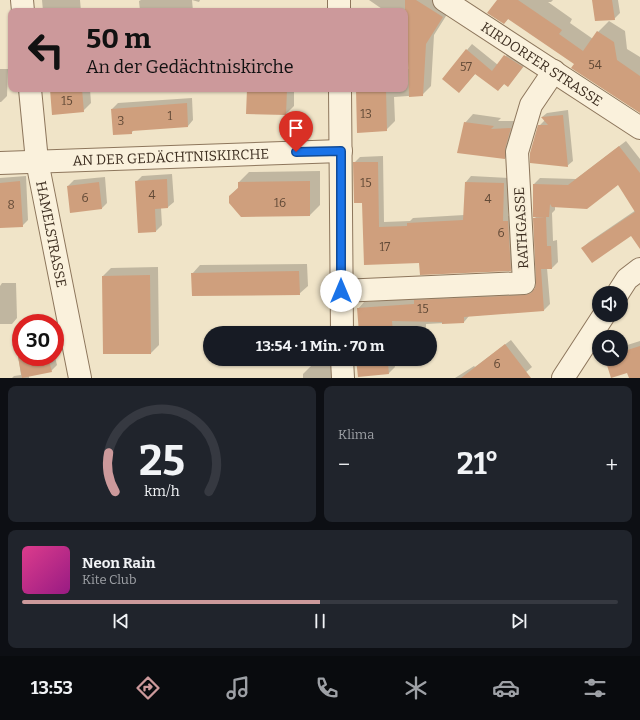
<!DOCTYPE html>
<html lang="de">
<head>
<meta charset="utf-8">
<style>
	:root { --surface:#171b24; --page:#20242c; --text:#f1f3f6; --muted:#9ea1a6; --line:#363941; --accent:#cc999b }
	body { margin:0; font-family:Bitter,serif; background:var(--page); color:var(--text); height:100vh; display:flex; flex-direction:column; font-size:15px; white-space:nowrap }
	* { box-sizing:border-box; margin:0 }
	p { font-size:13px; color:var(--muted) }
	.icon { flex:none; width:22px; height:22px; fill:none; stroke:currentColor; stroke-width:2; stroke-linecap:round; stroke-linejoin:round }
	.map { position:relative; height:378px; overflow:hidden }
	.drawer { display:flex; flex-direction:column; gap:8px; padding:8px; background:#0d0f14; flex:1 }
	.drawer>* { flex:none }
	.guide { position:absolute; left:8px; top:8px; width:400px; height:84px; border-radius:8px; box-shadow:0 1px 3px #0004; background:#cc999b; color:#111; overflow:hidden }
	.buttons { position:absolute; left:592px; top:286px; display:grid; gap:8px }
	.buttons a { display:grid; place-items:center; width:36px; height:36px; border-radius:50%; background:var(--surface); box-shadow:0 1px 3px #0004; font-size:20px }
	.speed { position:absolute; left:12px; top:314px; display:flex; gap:8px; font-size:20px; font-weight:700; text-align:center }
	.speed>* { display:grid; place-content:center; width:52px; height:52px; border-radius:50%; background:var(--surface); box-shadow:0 1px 3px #0004; line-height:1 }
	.speed .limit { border:6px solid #d22; background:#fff; color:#111 }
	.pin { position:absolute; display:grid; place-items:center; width:34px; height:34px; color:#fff; margin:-41px -17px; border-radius:50% 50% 50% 0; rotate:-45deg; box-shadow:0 0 4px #0007 }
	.pin .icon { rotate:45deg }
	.me { position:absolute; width:44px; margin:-22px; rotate:0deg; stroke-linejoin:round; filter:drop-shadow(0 0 3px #0008) }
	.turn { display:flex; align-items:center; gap:14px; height:84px; padding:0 12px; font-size:18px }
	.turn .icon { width:52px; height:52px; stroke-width:2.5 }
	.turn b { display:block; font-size:28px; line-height:34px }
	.big { font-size:30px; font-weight:700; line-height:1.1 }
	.drawer .widget { flex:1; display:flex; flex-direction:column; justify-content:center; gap:6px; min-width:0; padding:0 14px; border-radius:8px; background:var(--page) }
	.drawer .dial { align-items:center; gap:0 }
	.dial svg { height:104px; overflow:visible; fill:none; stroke:var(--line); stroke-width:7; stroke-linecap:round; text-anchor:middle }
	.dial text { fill:var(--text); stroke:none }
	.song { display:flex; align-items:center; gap:12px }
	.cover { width:48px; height:48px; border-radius:6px; background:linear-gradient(135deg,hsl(330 70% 55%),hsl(310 70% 35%)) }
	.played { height:4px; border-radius:2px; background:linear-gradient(90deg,var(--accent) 50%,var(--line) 50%) }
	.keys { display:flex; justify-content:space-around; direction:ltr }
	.heat { display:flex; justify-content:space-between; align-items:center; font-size:22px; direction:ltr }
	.drawer .tiles { flex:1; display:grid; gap:8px; grid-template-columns:1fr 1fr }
	.widget:last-child { grid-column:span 2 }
	.trip { position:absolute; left:203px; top:326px; width:234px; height:40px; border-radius:20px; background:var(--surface); box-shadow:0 1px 3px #0004; font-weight:700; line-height:40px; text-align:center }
	.tab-bar { display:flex; height:64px; justify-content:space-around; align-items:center; background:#090b0e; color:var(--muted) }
	.tab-bar .icon { width:28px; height:28px }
	.tab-bar .selected { color:var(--accent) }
	.tab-bar b { font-size:18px; color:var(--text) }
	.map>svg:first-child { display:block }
</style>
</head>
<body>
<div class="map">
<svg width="640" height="378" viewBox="0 0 640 378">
	<rect width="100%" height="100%" fill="#f0e4c8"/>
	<path fill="#0003" d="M42,0H80L81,11H43Z
		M141,0H200L199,2L192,0L193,11H140L139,1Z
		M369,0H439L451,8L434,35L431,86L422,95L394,97L395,121L386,130L357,89H405V69H409L408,25L405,24V11H385Z
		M498,0H553L551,2H548L572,19L570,23L593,39L598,32L609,21L625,31L627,49L640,57V112L576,64L509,18L504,23Z
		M593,0H618L620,13L614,19Z
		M472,44L498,65L511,50L528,61L508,86L505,83L498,90L476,73L459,92L467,50Z
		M0,69H8L7,96L1,102H0Z
		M51,89H90L91,103L83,111Z
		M248,89H294V106L286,114Z
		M192,98L193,120L188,126L134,130L131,133L112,109L118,103Z
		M568,110L573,161L567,166L539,126L545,120L542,117L547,113Z
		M473,114L501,118L498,121H518L513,150L505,158L465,123Z
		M626,141L640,159V238L631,235L582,248L589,242L636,210L618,184L555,206V210L552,213L553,241L557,240L558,262L552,268H547L550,304L544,310L469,316L464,322L426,324V333H360L358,309L364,302L532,290L536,288L534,219L537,216L534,184L540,178L576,179Z
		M383,156L384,222L410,221L413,218L464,215L466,182L471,176L509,178L508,216L513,215L516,264L510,270L420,262L365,264L363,202L354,163L360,157Z
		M320,171V205L310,215L230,196L239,187V182L249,172Z
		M172,174L174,202L168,207L161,208L162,225L156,231L139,232L136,182L142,176Z
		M26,176L28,220L22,226L0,227V178Z
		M105,177L107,203L101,209L68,186L74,180Z
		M307,264L308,286L299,294L192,274L200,265Z
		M158,267L159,345L151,353H104L103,276L111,268Z
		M2,283H16L17,318L12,324H0V286Z
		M47,319L48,323H21V357H55L57,365L51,371L29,376V378H12L14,376L21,375L14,328L20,323Z
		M511,340L532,367L519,378H455L474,366L475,367Z
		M640,341V378H630L628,372L606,359H621V347Z
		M357,359H423L420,361L394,362L395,367L389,373Z
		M311,366H338V378H303V374Z"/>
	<path fill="#cf9f7d" d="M405,0H416L443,17L426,44L423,96L409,97L407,26L405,25Z
		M497,0H518L562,30L559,34L583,51L597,31L614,42L617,60L640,76V113L571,68L574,64L508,19L504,24L487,13Z
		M592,0H612L615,20L595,21Z
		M466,49L492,71L504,55L523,67L508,87L504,84L498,91L475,74L459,93L442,79Z
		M50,89H82L84,112L52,115Z
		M247,89H287L286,115L246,114Z
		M356,89H386L387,131L357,133Z
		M187,103L188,127L132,131V134L113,135L111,109Z
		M563,115L568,167L530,163V153L538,125H548L541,117Z
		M464,122L494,126L491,129L511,128L505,149V159L457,153Z
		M619,146L640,173V249L631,236L592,263L581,248L635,212L618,185L587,209L552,207L550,204L549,217H546L547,246H551L552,269H541L544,311L464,317V323L442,324V322L392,321L393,333H359L357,308L414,304V300L525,295L531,293L535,288L536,282L533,218L545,217H533V184L568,185Z
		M353,162H378L379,227L407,226V223L463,220L465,182L504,183L503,221H508L511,271L420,275L419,263L364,265L362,203H354Z
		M167,179L168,208L155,209L156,232L138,233L135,181Z
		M20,181L23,227L0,228V183Z
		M310,181V216L241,217L229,203V196L238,188V182Z
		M99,182L102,209L70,213L67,186Z
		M299,271L300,295L192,296L191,273Z
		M150,275L151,354H103L102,276Z
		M505,344L531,378H461Z
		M640,346V378H629L627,373L611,378L605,359H621V352Z
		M18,357H48L52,372L22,378Z
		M356,359H395V363L388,364L389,374L358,377Z"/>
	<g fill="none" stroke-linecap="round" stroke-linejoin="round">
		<g stroke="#8d765c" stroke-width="24">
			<g id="minor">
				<path d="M22,0L23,11"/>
				<path d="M339,0V11"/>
				<path id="s1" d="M444,0L640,128"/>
				<path id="s2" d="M30,89L37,161L80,378"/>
				<path d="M340,89L342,333"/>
				<path id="s3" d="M0,163L341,151"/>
				<path d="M341,291L524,283L517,152L531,105L554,71"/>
				<path d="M618,293L627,279L640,269"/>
				<path d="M342,359L343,378"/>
				<path d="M563,378L604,315"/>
			</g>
		</g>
		<use href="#minor" stroke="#faf1dc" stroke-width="22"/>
	</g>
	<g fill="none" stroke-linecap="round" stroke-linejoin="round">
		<g stroke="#114b97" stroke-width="10">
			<path id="route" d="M296,152L341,151V291"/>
		</g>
		<use href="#route" stroke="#1a73e8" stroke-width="7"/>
	</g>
	<g text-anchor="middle" stroke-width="4" stroke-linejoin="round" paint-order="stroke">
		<g font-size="12" fill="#624a37">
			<text x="595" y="69">54</text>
			<text x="466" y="71">57</text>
			<text x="67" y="105">15</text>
			<text x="366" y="118">13</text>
			<text x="170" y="120">1</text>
			<text x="121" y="125">3</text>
			<text x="366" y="187">15</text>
			<text x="152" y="199">4</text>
			<text x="85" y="202">6</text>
			<text x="488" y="203">4</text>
			<text x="280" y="207">16</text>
			<text x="11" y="209">8</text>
			<text x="501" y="237">6</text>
			<text x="385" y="251">17</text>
			<text x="423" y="313">15</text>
			<text x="497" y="368">6</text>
		</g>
		<g font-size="14" fill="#3d2e20" stroke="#f7eed8">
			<text dy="5" stroke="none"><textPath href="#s1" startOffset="117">KIRDORFER STRASSE</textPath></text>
			<text dy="5" stroke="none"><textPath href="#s3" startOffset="171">AN DER GEDÄCHTNISKIRCHE</textPath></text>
			<text transform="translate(521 228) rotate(-93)" y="5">RATHGASSE</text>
			<text dy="5" stroke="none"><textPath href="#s2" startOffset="147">HAMELSTRASSE</textPath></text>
		</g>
	</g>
</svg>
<div class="buttons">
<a><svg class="icon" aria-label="sound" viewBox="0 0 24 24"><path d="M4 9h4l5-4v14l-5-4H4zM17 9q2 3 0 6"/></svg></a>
<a><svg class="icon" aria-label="search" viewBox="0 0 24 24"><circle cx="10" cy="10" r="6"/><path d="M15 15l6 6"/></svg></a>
</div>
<div class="speed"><div class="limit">30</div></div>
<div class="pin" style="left:296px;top:152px;background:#d93025"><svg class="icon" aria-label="arrive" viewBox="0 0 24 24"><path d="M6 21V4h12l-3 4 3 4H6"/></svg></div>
<svg class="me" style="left:341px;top:291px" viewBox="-20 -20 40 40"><circle r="19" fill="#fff"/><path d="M0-13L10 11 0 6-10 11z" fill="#1a73e8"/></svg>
<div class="trip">13:54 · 1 Min. · 70 m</div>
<div class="guide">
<div class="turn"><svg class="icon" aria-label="left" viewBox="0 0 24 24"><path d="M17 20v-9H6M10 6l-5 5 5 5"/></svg><div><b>50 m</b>An der Gedächtniskirche</div></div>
</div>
</div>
<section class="drawer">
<div class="tiles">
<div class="widget dial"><svg viewBox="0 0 100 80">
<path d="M14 69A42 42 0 1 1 86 69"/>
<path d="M14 69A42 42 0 0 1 9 39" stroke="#cc999b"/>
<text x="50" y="56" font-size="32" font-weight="700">25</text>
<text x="50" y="72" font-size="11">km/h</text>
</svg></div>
<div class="widget"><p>Klima</p>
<div class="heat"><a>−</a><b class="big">21°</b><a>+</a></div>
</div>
<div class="widget">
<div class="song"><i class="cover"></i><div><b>Neon Rain</b><p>Kite Club</p></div></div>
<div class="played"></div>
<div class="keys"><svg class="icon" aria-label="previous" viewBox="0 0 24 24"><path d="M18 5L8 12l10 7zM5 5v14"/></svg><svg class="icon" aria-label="pause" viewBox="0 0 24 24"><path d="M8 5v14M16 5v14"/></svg><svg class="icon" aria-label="next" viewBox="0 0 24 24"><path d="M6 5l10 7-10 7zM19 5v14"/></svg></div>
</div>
</div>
</section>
<nav class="tab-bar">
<b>13:53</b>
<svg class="icon selected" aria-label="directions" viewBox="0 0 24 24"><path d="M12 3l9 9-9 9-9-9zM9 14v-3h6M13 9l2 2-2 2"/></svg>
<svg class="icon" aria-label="music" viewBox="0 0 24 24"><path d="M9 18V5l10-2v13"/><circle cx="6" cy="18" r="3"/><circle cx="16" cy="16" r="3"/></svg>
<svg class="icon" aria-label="phone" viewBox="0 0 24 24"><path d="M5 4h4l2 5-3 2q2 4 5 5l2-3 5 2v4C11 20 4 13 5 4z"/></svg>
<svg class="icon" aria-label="climate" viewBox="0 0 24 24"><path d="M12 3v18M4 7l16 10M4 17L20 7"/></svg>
<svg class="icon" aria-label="car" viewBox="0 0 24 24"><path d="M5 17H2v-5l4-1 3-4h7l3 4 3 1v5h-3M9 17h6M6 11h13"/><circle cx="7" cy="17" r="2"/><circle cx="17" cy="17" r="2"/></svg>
<svg class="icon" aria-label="filters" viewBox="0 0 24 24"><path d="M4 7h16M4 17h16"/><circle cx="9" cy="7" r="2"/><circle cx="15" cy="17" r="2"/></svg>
</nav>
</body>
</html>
